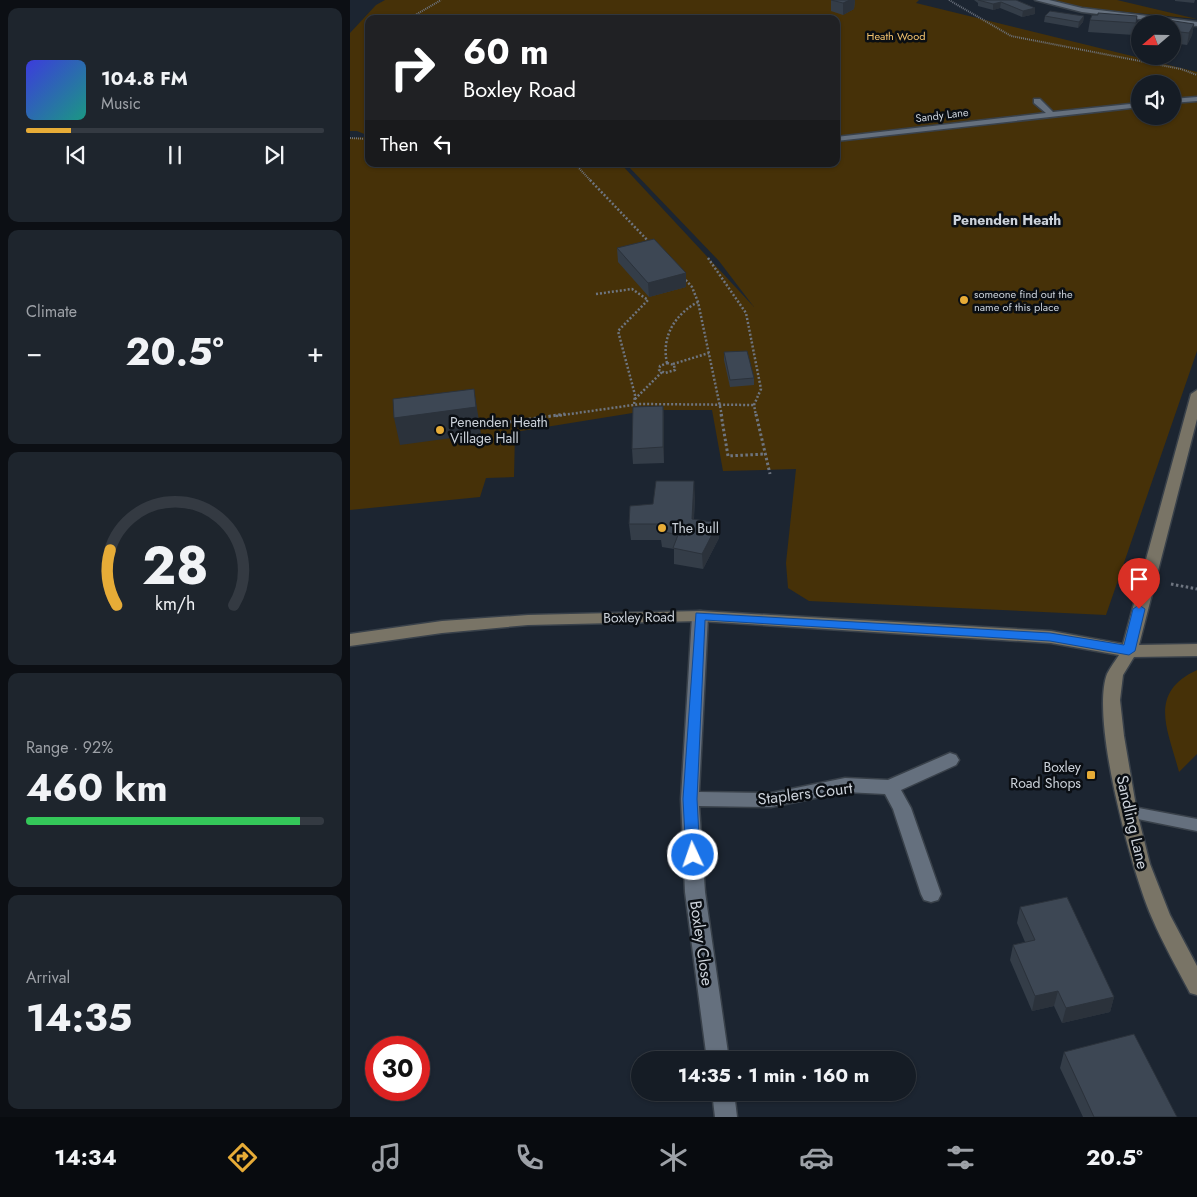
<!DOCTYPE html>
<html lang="en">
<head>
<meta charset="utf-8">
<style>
	:root { --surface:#151c25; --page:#1e252d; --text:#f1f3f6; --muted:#9da1a7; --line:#343a42; --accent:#e7ac37 }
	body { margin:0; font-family:Jost,sans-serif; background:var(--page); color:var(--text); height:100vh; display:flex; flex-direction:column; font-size:19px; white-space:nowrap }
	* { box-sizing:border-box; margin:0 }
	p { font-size:16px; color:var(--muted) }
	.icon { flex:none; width:28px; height:28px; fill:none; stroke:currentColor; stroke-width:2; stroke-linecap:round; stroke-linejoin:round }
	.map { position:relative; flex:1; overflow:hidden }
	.drawer { display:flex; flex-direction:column; gap:8px; padding:8px; background:#0c0f14; width:350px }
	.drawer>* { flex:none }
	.banner { position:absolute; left:15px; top:15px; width:475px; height:152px; border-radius:10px; box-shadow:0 1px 4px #0004,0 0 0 1px var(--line); background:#202124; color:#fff; overflow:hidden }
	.needle { width:32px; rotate:250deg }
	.fabs { position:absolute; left:781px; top:15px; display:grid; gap:10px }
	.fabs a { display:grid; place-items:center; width:50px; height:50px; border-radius:50%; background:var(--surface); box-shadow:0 1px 4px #0004,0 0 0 1px var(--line); font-size:25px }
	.speed { position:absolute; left:15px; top:1036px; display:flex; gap:10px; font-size:25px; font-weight:700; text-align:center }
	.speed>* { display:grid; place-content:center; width:65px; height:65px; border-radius:50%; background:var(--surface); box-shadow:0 1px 4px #0004,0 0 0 1px var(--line); line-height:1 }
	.speed .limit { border:8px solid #d22; background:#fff; color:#111 }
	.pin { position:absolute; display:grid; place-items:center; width:42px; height:42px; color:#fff; margin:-51px -21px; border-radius:50% 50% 50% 0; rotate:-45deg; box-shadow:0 0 5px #0007 }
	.pin .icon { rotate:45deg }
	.me { position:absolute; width:55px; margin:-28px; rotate:357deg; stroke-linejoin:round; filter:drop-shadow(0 0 4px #0008) }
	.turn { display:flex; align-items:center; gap:18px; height:105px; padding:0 15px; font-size:22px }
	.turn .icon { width:65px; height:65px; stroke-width:2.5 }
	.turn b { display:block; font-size:35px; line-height:42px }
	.then { display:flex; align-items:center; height:48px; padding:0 15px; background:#0003; gap:10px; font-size:19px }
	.big { font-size:38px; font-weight:700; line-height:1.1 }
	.drawer .card { flex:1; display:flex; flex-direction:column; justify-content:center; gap:8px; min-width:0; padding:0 18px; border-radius:10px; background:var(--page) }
	.drawer .dial { align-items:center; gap:0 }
	.dial svg { height:130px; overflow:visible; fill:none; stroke:var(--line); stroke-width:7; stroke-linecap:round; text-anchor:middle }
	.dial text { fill:var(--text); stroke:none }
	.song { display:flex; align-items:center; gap:15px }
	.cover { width:60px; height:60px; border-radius:8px; background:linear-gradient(135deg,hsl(240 70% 55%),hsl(170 70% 35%)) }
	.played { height:5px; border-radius:2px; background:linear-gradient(90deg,var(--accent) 15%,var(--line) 15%) }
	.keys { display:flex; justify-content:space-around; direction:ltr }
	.heat { display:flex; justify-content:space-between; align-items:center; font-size:28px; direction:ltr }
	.charge { height:8px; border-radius:4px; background:linear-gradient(90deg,#34c759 92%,var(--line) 0) }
	.trip { position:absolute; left:281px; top:1051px; width:285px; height:50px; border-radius:25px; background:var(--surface); box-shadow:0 1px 4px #0004,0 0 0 1px var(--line); font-weight:700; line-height:50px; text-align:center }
	.menu { display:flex; height:80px; justify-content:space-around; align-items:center; background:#080b0f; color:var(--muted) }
	.menu .icon { width:35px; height:35px }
	.menu .current { color:var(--accent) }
	.menu b { font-size:22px; color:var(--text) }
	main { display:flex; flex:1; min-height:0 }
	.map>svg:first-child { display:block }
</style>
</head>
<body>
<main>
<section class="drawer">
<div class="card">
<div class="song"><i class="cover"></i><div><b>104.8 FM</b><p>Music</p></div></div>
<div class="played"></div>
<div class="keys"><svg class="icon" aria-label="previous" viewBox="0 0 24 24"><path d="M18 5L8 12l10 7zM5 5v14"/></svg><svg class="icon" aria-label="pause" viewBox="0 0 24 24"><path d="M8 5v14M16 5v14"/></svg><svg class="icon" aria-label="next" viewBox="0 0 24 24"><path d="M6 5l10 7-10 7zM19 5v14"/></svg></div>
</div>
<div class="card"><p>Climate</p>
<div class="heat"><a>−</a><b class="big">20.5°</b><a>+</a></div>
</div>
<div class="card dial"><svg viewBox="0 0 100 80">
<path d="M14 69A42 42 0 1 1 86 69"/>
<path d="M14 69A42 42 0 0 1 10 35" stroke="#e7ac37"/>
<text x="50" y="56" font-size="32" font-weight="700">28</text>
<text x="50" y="72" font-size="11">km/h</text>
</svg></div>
<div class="card"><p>Range · 92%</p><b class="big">460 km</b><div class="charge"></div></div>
<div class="card"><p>Arrival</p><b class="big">14:35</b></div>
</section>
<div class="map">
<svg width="847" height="1117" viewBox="0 0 847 1117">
	<rect width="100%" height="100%" fill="#1c2531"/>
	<path fill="#463108" d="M35,0H569L566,3L847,72V351L756,615L459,601L438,588L436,563L446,469L373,471L362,410H301L165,432L164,477L136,478L130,497L0,510V138L19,137V164H271L404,307L369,261L279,167L303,164H486V142L790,107V116H822V84H790V107L486,136V19H19V136L7,131H0V33L26,5Z
		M700,0H767L847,19L726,7Z
		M847,670V754L829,772C818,730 797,693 847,670Z"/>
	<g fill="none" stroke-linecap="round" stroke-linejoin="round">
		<g stroke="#39414a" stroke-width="3">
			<path id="lane" d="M847,97V101L822,103V99Z
				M684,99H690L703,112L790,103V107L486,141V137L696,113L684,103Z
				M778,806L847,819V831L773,816L770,812L773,808Z"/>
		</g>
		<g stroke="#39414a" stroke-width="3">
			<path id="street" d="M685,0H699L732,8L847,22V26L732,12Z
				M350,611L356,612L358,616L349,792L421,793L495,778L538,780L600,753L606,755L609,760L606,765L551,790L561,808L591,894L588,900L581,902L574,900L571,894L543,809L535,794L495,792L421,807L349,806L355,892L379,1060H357L335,892L331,799L342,616L344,612Z
				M362,1092H384L387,1117H365Z"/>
		</g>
		<g stroke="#39414a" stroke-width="3">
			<path id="secondary" d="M847,390V419L789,645L847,644V656L784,657L773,675L770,700L774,736L787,812L800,864L820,915L847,966V995L840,993C827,968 813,944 802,918C782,873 740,719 757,674C760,668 765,661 769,655L701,643L350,621L178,625L92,633L0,646V634L92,621L178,615L350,611L701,631L773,644L841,394Z"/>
		</g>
		<path stroke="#6e7580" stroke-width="2" stroke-dasharray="1 1" stroke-linecap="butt" d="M599,0L661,36L831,69L847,75
			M58,19L91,0
			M0,138L19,139
			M225,164L241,181"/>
		<path stroke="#6e7580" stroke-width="2.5" stroke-dasharray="2 2" stroke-linecap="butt" d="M240,180L301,244
			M358,258L396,313L411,389L404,405L406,416
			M333,277L342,287L348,302L372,416
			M246,294L282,289L298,300L268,331L285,395L284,405
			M317,363C311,337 325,314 348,302
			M317,363L324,365L325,370L315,373L309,370L310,366Z
			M323,364L359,353
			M285,399L312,372
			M206,416L290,404L404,405"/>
		<path stroke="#6e7580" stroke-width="3" stroke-dasharray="2.5 2.5" stroke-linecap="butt" d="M371,414L378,456L415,454
			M406,414L420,474
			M139,425L215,414
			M821,584L847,589"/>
		<use href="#lane" fill="#65707e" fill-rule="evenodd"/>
		<use href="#street" fill="#65707e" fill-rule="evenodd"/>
		<use href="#secondary" fill="#797466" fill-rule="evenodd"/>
	</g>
	<path fill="#343d48" d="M481,0H505L504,9L493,15L481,11Z
		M624,0H666L685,8V14L672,17L650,8L643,10L628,6V3Z
		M825,0H845L844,3L825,1Z
		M695,16H734L733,22L728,28L694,22Z
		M787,16L784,35L738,32L740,20Z
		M802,22L844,24L842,35L837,45L822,43V24Z
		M267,248L336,287L299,297L268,262Z
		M374,352L404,378V385L380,387L374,360Z
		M313,406L314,421V463L283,464L282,449Z
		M345,496L344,519L368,523L369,538L353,569L324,564V549L312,547L311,540H281L279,524L303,504Z
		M670,907L764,997L760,1012L712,1023L704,1006L682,1011L660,960L663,945L675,942L667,923Z
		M714,1052L827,1117H733L710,1068Z"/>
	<path fill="#2b323b" d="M500,0H505L504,9L493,15V3Z
		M651,2L650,8L643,10V4Z
		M685,8V14L672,17L673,11Z
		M734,16L733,22L728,28L729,22Z
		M844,24L842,35L837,45L839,33Z
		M336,273V287L299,297L298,283Z
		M124,389L131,434L50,445L44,418Z
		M313,406L314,421V463L313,447Z
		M344,481L345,496L343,534L342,519Z
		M368,523L369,538L353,569L352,554Z
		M708,991L704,1006L682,1011L685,996Z
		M764,997L760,1012L712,1023L716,1008Z"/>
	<path fill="#3d4754" stroke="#2b323b" d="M481,0H500L493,3Z
		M628,0H666L685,8L673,11L651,2L643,4Z
		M700,11L734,16L729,22L695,16Z
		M748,13L787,16L786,23L740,20L742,15H748Z
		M804,18L844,24L839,33L822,31V24H794L795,21L802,22Z
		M304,239L336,273L298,283L267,248Z
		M397,351L404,378L380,380L374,352Z
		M124,389L126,407L44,418L43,399Z
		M313,406V447L282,449L283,407Z
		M306,481H344L342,519L368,523L352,554L323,548L328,535L310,531V524H279L280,506L303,504Z
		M717,897L764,997L716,1008L708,991L685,996L663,945L685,940L670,907Z
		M784,1034L827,1117H744L714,1052Z"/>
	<path fill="#1a73e8" stroke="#114b97" d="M789,605L795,609L785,651L779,655L700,641L355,620L347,799L350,855L348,859H338L336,855L333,799L346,613L700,633L774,645L783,609Z"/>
	<g fill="#e7ac37" stroke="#0a0e13" stroke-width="2">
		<circle cx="614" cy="300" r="5"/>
		<circle cx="90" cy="430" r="5"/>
		<circle cx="312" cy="528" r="5"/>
		<rect x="736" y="770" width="10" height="10" rx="2.5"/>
	</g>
	<g text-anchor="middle" stroke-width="5" stroke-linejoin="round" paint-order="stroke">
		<g font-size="11" fill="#f5c46f" stroke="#0a0e13">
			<text x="546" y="40">Heath Wood</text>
		</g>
		<g font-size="11" fill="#ccd2da" stroke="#0a0e13">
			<text transform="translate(592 115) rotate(-7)" y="4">Sandy Lane</text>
		</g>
		<g font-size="11" fill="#ccd2da" stroke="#0a0e13" text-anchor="start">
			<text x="624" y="298">someone find out the<tspan x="624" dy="13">name of this place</tspan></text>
		</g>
		<g font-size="14" font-weight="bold" fill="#ccd2da" stroke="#0a0e13">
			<text x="657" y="225">Penenden Heath</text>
		</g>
		<g font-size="14" fill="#ccd2da" stroke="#0a0e13" text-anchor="start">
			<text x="100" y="427">Penenden Heath<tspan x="100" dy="16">Village Hall</tspan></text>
			<text x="322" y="533">The Bull</text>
			<text x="731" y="772" text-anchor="end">Boxley<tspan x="731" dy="16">Road Shops</tspan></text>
		</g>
		<g font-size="14" fill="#ccd2da" stroke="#0a0e13">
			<text transform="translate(289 617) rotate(-1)" y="5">Boxley Road</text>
		</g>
		<g font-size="16" fill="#ccd2da" stroke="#0a0e13">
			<text transform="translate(455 793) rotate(-7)" y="6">Staplers Court</text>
			<text transform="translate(783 822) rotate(77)" y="6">Sandling Lane</text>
			<text transform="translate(352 943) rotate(82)" y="6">Boxley Close</text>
		</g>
	</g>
</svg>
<div class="fabs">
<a><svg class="needle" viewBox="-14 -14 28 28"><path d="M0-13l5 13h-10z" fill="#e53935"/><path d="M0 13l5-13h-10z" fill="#9da1a7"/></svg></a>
<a><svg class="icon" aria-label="sound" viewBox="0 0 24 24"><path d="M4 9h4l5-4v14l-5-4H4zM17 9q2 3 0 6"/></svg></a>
</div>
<div class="speed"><div class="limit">30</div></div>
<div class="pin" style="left:789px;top:609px;background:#d93025"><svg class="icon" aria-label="arrive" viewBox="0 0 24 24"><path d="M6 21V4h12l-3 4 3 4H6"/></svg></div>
<svg class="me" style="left:343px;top:855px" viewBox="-20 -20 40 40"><circle r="17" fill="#1a73e8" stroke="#fff" stroke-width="3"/><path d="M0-11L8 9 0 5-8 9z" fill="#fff"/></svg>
<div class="trip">14:35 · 1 min · 160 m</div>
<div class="banner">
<div class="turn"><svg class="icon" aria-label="right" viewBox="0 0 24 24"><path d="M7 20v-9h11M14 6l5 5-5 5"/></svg><div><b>60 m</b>Boxley Road</div></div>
<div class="then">Then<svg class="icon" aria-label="left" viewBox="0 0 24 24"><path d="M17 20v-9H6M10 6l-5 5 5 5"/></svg></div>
</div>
</div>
</main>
<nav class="menu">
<b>14:34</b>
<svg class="icon current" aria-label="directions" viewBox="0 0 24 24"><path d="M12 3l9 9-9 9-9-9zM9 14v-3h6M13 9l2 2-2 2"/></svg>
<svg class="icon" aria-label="music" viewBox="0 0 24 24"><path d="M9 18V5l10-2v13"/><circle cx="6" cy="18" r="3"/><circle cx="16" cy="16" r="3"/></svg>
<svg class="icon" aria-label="phone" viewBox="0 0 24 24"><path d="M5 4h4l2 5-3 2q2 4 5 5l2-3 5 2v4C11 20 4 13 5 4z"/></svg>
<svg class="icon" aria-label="climate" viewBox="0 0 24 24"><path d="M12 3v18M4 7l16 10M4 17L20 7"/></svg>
<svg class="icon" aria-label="car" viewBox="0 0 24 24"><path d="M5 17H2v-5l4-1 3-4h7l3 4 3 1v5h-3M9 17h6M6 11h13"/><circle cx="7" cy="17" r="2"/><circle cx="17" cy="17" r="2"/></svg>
<svg class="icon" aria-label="filters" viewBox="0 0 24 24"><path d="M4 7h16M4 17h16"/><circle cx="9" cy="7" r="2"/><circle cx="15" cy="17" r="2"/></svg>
<b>20.5°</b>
</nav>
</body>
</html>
